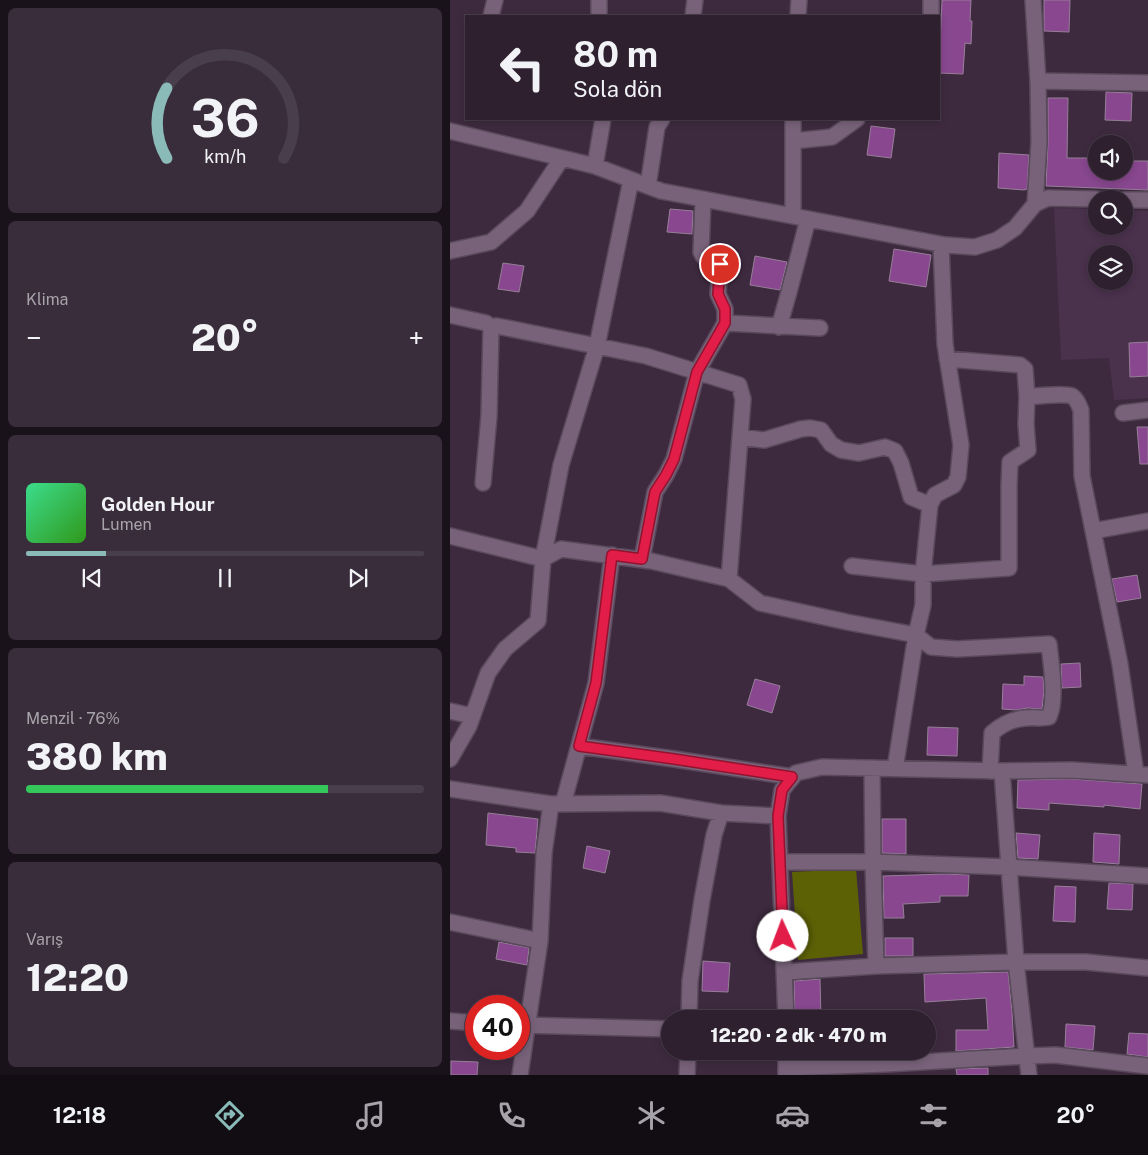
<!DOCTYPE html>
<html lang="tr">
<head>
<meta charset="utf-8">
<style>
	:root { --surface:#2e202f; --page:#3a2d3b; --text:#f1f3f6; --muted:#a7a3aa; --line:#493e4b; --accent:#8bbbb9 }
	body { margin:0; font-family:"Public Sans",sans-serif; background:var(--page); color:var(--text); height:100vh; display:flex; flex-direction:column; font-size:19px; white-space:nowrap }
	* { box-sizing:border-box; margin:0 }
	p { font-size:16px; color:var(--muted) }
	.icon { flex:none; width:28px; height:28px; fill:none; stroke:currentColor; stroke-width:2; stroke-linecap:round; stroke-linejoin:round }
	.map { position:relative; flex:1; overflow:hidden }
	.side { display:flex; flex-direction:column; gap:8px; padding:8px; background:#19121a; width:450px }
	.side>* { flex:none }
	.hud { position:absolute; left:15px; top:15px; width:475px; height:105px; border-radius:0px; box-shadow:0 2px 8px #0003,0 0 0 1px var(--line); background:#2e202f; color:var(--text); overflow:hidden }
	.controls { position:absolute; left:638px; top:135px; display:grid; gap:10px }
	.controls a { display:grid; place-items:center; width:45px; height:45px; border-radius:50%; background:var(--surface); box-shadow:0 2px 8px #0003,0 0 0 1px var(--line); font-size:25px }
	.speed { position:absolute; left:15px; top:995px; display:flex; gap:10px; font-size:25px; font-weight:700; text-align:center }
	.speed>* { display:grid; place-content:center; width:65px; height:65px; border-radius:50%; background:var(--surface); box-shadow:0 2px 8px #0003,0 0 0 1px var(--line); line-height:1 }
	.speed .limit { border:8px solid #d22; background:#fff; color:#111 }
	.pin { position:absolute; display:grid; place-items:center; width:42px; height:42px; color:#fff; margin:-21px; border:2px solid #fff; border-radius:50%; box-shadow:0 1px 5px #0007 }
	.me { position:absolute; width:55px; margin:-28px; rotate:358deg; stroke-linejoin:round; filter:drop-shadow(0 0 4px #0008) }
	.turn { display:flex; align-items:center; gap:18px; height:105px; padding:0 25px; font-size:22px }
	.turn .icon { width:65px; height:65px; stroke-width:2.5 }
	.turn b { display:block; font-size:35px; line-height:42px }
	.big { font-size:38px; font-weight:800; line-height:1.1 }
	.side .tile { flex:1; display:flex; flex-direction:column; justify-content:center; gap:8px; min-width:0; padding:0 18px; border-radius:8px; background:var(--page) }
	.side .dial { align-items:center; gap:0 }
	.dial svg { height:130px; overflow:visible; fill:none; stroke:var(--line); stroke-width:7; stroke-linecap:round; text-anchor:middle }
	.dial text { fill:var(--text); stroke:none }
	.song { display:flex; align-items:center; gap:15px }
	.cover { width:60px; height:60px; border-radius:8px; background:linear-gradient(135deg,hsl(150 70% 55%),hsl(110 70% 35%)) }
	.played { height:5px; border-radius:2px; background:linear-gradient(90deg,var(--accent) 20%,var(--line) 20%) }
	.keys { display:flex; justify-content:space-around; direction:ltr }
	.heat { display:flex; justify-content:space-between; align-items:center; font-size:28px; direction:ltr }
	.charge { height:8px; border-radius:4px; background:linear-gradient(90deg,#34c759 76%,var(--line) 0) }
	.trip { position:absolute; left:211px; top:1010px; width:275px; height:50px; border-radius:25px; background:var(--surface); box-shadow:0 2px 8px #0003,0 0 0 1px var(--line); font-weight:800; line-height:50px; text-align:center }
	.tab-bar { display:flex; height:80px; justify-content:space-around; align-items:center; background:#120d13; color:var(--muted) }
	.tab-bar .icon { width:35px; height:35px }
	.tab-bar .active { color:var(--accent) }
	.tab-bar b { font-size:22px; color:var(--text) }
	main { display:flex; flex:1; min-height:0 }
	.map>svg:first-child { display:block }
</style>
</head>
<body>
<main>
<section class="side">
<div class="tile dial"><svg viewBox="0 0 100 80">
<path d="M14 69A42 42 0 1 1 86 69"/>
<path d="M14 69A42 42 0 0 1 14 26" stroke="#8bbbb9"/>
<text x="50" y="56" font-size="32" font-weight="700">36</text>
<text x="50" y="72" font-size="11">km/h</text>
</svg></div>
<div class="tile"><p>Klima</p>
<div class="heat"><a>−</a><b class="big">20°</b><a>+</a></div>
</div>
<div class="tile">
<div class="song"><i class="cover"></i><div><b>Golden Hour</b><p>Lumen</p></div></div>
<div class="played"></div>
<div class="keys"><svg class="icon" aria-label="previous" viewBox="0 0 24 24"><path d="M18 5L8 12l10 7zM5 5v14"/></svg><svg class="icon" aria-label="pause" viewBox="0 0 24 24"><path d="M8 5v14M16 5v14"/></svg><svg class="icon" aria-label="next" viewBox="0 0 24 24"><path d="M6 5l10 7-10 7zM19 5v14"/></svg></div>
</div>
<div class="tile"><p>Menzil · 76%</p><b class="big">380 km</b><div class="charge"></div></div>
<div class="tile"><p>Varış</p><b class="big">12:20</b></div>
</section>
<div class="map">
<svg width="698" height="1075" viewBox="0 0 698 1075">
	<rect width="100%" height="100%" fill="#3e2a3f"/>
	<path fill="#4a314c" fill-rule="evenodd" d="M604,208L646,209V226H674V210L698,211V398L664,400L659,358L611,360ZM646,254H674V281H646Z"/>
	<path fill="#5d6105" d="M406,869L413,954L348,960L342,872Z"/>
	<path fill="#88478e" stroke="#967f98" d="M492,0H521L520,21H522L521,44L515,43L513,74L489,73V46H490Z
		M594,0H620L619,32L594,31Z
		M656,92L682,93L681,121L655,120Z
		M598,98H618L617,158H646V171H674V161H698V190L596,186L598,142Z
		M421,126L445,129L441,158L417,155Z
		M549,153L579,155L577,189L574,190L548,188Z
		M220,209L243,211L242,234L217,232Z
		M444,249L481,255L476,287L439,281Z
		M305,256L337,262L330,290L300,285Z
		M53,263L74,266L69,292L48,289Z
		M698,342V376L680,377L679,343Z
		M687,427H698V464H690Z
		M687,575L691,598L667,602L662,579Z
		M630,663L631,687L612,688L611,664Z
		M574,676L593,677L594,691L592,709L577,708L567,710L552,709L553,684L574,685Z
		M305,679L330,686L322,713L297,705Z
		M478,727L508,728L507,756L477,755Z
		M622,779L692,784L690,809L654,805V807L599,803V810L567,808L568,780Z
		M38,813L88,819L85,853L66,852V848L36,845Z
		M432,819H456V854L432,853Z
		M566,833L590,835L588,859L568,858Z
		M644,833L670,835L669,864L643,862Z
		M137,846L160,851L155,873L133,868Z
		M495,874L519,875L518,896H490V902L453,904L454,918H434L433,876Z
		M659,883L683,884L682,910L657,909Z
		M605,886L626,887L625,922L603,921Z
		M435,938H463V956H435Z
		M49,942L79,948L77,965L46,959Z
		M253,961L280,963L278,992L252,991Z
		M558,972L562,1012L564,1047L506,1051V1030H538L536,998L475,1002L474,974Z
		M370,979L371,1019H345L344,981Z
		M616,1024L645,1026L643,1050L615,1047Z
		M679,1033L698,1034V1057L677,1054Z
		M348,1051H368V1057L348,1058Z
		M1,1061L28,1062L27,1075H1Z
		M538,1068V1075H507L506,1069Z"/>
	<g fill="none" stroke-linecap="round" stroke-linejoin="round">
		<g stroke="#59495b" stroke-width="18">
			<path id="minor" d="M149,0V16
				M481,0V16
				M583,0L588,81L589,142L585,204
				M41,16L45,0
				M243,16L245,0
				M348,16L349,0
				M588,81L698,83
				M343,119V216
				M0,131L145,166L211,191L495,245L525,247L547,240L565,228L585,204L598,198L646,199
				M343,141L382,137L407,119
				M145,166L153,119
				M198,186L207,127L212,119
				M674,200H698
				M0,251L41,242L77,211L112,158
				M0,315L36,323L41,327L47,326L196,356L289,385L293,399L279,579
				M275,323L370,328
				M329,327L339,292L358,219
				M577,397C587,396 614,393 622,396C627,399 629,405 631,410L632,476L670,664L686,774
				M673,413L698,410
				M290,437L314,440L351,429L360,428L371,430L381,444L391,450L409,453L435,447L445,451L451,463L461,497L480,505
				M33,483L39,416L41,327
				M643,531L698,521
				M0,536L93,559L111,549L201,561L279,579L310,603L397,622L466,635L481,647L507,649L599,644C601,664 607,699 599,717C591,719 583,717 575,718C563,719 551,725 542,733L540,771
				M192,559L205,492L216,475L224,459L247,372L275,323V309L268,294L270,264L259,257L253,256L251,252L253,199
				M402,566L473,574L559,568V485L560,462L578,450L576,424L577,397L575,369L570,365L497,359
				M0,711L22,716
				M129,746L224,759L343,777
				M0,759L19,726L38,673L55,649L88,621L93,559L111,465L147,346L181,180
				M422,768L423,862L426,966
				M445,769L466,635L473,605V574L480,505L485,495L504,485L508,477L511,445L495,344L491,245
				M552,771L566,962L579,1075
				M0,789L101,804L210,803L271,813L328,816
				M113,804L146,683L162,555
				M330,862H423L559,867L698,876
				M0,922L90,941
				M335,972L426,966L566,962H636L698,968
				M239,1019L240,981L252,900L264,835L271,813
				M336,1019L328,816L332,790L346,773L372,767L552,771L622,770L698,775
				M0,1021L26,1023
				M69,1025L220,1029
				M336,1051V1075
				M336,1068L436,1064L577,1056L605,1055L698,1066
				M70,1075L90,941L94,853L101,804
				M237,1075L238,1051"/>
		</g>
		<use href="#minor" stroke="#78627a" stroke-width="15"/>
	</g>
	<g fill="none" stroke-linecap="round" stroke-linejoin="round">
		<g stroke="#92132f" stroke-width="12">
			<path id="route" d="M270,264L268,294L275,309V323L247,372L224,459L216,475L205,492L192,559L162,555L146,683L129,746L224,759L342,777L332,790L328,816L333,936"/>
		</g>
		<use href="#route" stroke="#e11d48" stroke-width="9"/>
	</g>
</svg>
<div class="controls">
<a><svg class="icon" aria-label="sound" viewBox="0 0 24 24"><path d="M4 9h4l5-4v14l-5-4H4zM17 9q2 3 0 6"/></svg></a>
<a><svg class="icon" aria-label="search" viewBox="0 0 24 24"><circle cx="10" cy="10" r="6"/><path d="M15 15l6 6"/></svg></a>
<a><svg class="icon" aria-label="layers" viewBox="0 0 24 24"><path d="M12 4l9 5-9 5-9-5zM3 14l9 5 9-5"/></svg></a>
</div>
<div class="speed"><div class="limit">40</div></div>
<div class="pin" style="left:270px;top:264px;background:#d93025"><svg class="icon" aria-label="arrive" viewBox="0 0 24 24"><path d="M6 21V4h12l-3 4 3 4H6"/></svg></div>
<svg class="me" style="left:333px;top:936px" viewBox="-20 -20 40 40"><circle r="19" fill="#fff"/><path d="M0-13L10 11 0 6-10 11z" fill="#e11d48"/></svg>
<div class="trip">12:20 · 2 dk · 470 m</div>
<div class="hud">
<div class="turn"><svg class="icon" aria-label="left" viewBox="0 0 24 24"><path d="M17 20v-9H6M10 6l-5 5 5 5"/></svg><div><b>80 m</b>Sola dön</div></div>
</div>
</div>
</main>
<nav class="tab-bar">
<b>12:18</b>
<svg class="icon active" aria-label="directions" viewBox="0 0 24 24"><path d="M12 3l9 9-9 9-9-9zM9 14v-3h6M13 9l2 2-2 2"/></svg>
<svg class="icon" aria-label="music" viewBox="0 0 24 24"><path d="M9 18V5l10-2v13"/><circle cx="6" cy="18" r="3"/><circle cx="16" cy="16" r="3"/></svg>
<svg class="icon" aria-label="phone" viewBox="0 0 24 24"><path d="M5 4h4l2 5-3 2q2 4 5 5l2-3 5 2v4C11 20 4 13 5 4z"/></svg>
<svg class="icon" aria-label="climate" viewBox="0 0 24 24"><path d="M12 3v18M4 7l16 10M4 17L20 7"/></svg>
<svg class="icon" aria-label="car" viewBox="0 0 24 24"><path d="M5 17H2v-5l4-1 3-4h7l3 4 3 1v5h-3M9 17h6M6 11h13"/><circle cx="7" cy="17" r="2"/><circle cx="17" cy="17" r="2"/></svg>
<svg class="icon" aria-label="filters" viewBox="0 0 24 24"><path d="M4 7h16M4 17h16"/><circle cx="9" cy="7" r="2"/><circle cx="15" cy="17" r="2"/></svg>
<b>20°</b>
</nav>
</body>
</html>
